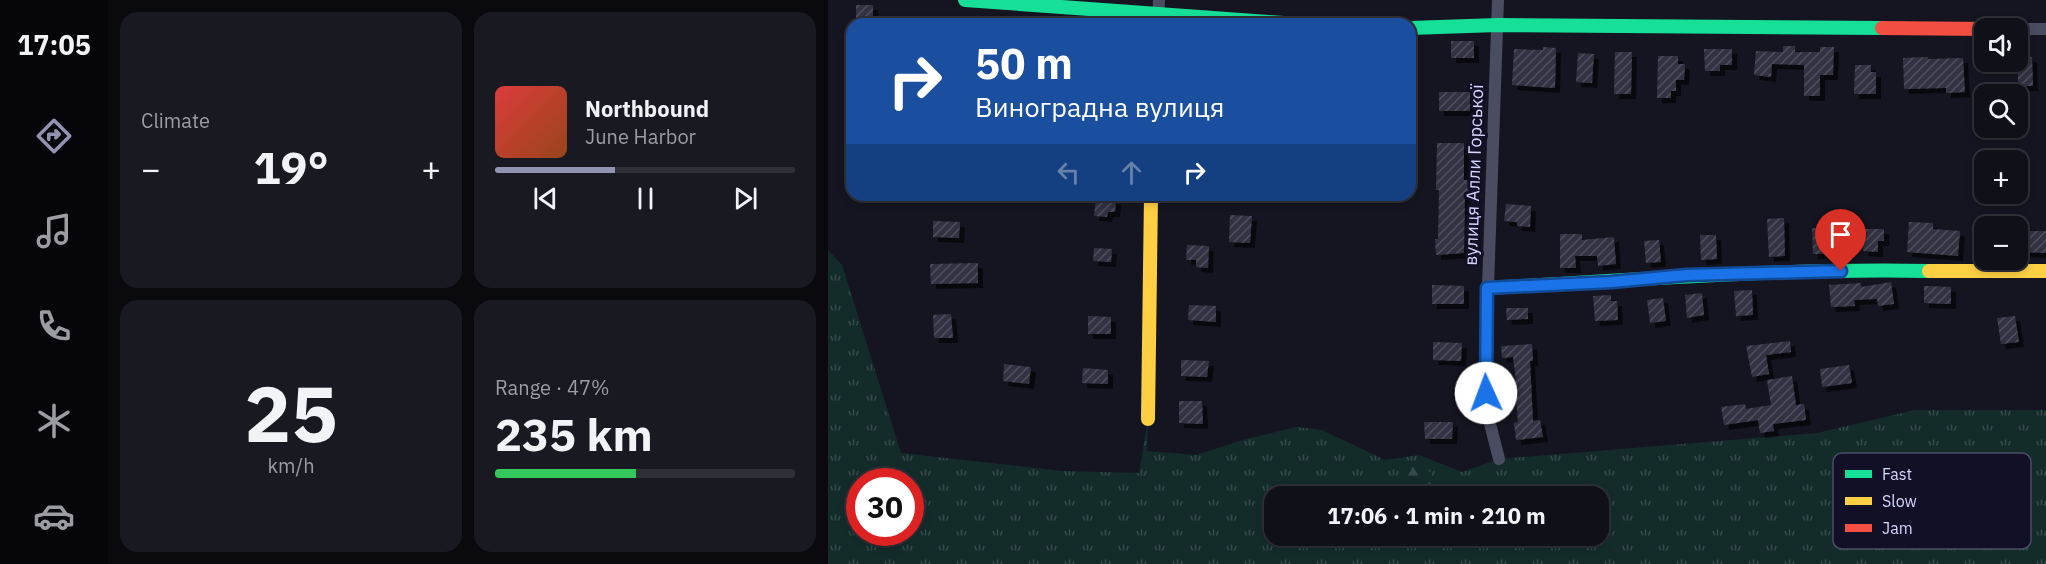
<!DOCTYPE html>
<html lang="en">
<head>
<meta charset="utf-8">
<style>
	:root { --surface:#101019; --page:#191922; --text:#f1f3f6; --muted:#9c9da2; --line:#303038; --accent:#9293b1 }
	body { margin:0; font-family:"IBM Plex Sans",sans-serif; background:var(--page); color:var(--text); height:100vh; display:flex; flex-direction:column; font-size:22px; white-space:nowrap }
	* { box-sizing:border-box; margin:0 }
	p { font-size:20px; color:var(--muted) }
	.icon { flex:none; width:33px; height:33px; fill:none; stroke:currentColor; stroke-width:2; stroke-linecap:round; stroke-linejoin:round }
	.map { position:relative; flex:1; overflow:hidden }
	.sheet { display:flex; flex-direction:column; gap:12px; padding:12px; background:#09090e; width:720px }
	.sheet>* { flex:none }
	.top-card { position:absolute; left:18px; top:18px; width:570px; height:183px; border-radius:18px; box-shadow:0 3px 9px #0003,0 0 0 2px var(--line); background:#1a4fa0; color:#fff; overflow:hidden }
	.buttons { position:absolute; left:1146px; top:18px; display:grid; gap:12px }
	.buttons a { display:grid; place-items:center; width:54px; height:54px; border-radius:12px; background:var(--surface); box-shadow:0 3px 9px #0003,0 0 0 2px var(--line); font-size:30px }
	.speed { position:absolute; left:18px; top:468px; display:flex; gap:12px; font-size:30px; font-weight:700; text-align:center }
	.speed>* { display:grid; place-content:center; width:78px; height:78px; border-radius:50%; background:var(--surface); box-shadow:0 3px 9px #0003,0 0 0 2px var(--line); line-height:1 }
	.speed .limit { border:9px solid #d22; background:#fff; color:#111 }
	.pin { position:absolute; display:grid; place-items:center; width:51px; height:51px; color:#fff; margin:-62px -26px; border-radius:50% 50% 50% 0; rotate:-45deg; box-shadow:0 0 6px #0007 }
	.pin .icon { rotate:45deg }
	.me { position:absolute; width:66px; margin:-33px; rotate:358deg; stroke-linejoin:round; filter:drop-shadow(0 0 4px #0008) }
	.turn { display:flex; align-items:center; gap:21px; height:126px; padding:0 30px; font-size:27px }
	.turn .icon { width:78px; height:78px; stroke-width:2.5 }
	.turn b { display:block; font-size:42px; line-height:51px }
	.lanes { display:flex; align-items:center; height:57px; padding:0 30px; background:#0003; justify-content:center; gap:30px; direction:ltr }
	.lanes .off { opacity:.35 }
	.big { font-size:45px; font-weight:700; line-height:1.1 }
	.sheet .widget { flex:1; display:flex; flex-direction:column; justify-content:center; gap:9px; min-width:0; padding:0 21px; border-radius:18px; background:var(--page) }
	.sheet .dial { align-items:center; gap:0 }
	.dial b { font-size:78px; line-height:1 }
	.song { display:flex; align-items:center; gap:18px }
	.cover { width:72px; height:72px; border-radius:9px; background:linear-gradient(135deg,hsl(0 70% 55%),hsl(20 70% 35%)) }
	.played { height:6px; border-radius:3px; background:linear-gradient(90deg,var(--accent) 40%,var(--line) 40%) }
	.keys { display:flex; justify-content:space-around; direction:ltr }
	.heat { display:flex; justify-content:space-between; align-items:center; font-size:33px; direction:ltr }
	.charge { height:9px; border-radius:4px; background:linear-gradient(90deg,#34c759 47%,var(--line) 0) }
	.sheet .tiles { flex:1; display:grid; gap:12px; grid-template-columns:repeat(2,1fr) }
	.trip { position:absolute; left:436px; top:486px; width:345px; height:60px; border-radius:18px; background:var(--surface); box-shadow:0 3px 9px #0003,0 0 0 2px var(--line); font-weight:700; line-height:60px; text-align:center }
	main { display:flex; flex:1; min-height:0 }
	.menu { display:flex; flex-direction:column; width:108px; justify-content:space-around; align-items:center; background:#06060a; color:var(--muted) }
	.menu .icon { width:42px; height:42px }
	.menu .selected { color:var(--accent) }
	.menu b { font-size:27px; color:var(--text) }
	.map>svg:first-child { display:block }
</style>
</head>
<body>
<main>
<nav class="menu">
<b>17:05</b>
<svg class="icon selected" aria-label="directions" viewBox="0 0 24 24"><path d="M12 3l9 9-9 9-9-9zM9 14v-3h6M13 9l2 2-2 2"/></svg>
<svg class="icon" aria-label="music" viewBox="0 0 24 24"><path d="M9 18V5l10-2v13"/><circle cx="6" cy="18" r="3"/><circle cx="16" cy="16" r="3"/></svg>
<svg class="icon" aria-label="phone" viewBox="0 0 24 24"><path d="M5 4h4l2 5-3 2q2 4 5 5l2-3 5 2v4C11 20 4 13 5 4z"/></svg>
<svg class="icon" aria-label="climate" viewBox="0 0 24 24"><path d="M12 3v18M4 7l16 10M4 17L20 7"/></svg>
<svg class="icon" aria-label="car" viewBox="0 0 24 24"><path d="M5 17H2v-5l4-1 3-4h7l3 4 3 1v5h-3M9 17h6M6 11h13"/><circle cx="7" cy="17" r="2"/><circle cx="17" cy="17" r="2"/></svg>
</nav>
<section class="sheet">
<div class="tiles">
<div class="widget"><p>Climate</p>
<div class="heat"><a>−</a><b class="big">19°</b><a>+</a></div>
</div>
<div class="widget">
<div class="song"><i class="cover"></i><div><b>Northbound</b><p>June Harbor</p></div></div>
<div class="played"></div>
<div class="keys"><svg class="icon" aria-label="previous" viewBox="0 0 24 24"><path d="M18 5L8 12l10 7zM5 5v14"/></svg><svg class="icon" aria-label="pause" viewBox="0 0 24 24"><path d="M8 5v14M16 5v14"/></svg><svg class="icon" aria-label="next" viewBox="0 0 24 24"><path d="M6 5l10 7-10 7zM19 5v14"/></svg></div>
</div>
<div class="widget dial"><b>25</b><p>km/h</p></div>
<div class="widget"><p>Range · 47%</p><b class="big">235 km</b><div class="charge"></div></div>
</div>
</section>
<div class="map">
<svg width="1218" height="564" viewBox="0 0 1218 564">
	<defs>
		<pattern id="grass-tufts" width="24" height="20" patternUnits="userSpaceOnUse" patternTransform="scale(1.5)"><rect width="24" height="20" fill="#132c2a"/><path d="M3 7l-1-3M5 7V3M7 7l1-3M15 17l-1-3M17 17v-4M19 17l1-3" fill="none" stroke="#354a4a"/></pattern>
		<pattern id="forest-firs" width="22" height="20" patternUnits="userSpaceOnUse" patternTransform="scale(1.5)"><rect width="22" height="20" fill="#132c2a"/><path d="M5 1l3.5 6h-7zM16 11l3.5 6h-7z" fill="#354a4a"/></pattern>
		<pattern id="building-hatch" width="6" height="6" patternUnits="userSpaceOnUse" patternTransform="scale(1.5)"><rect width="6" height="6" fill="#333343"/><path d="M-1 1l2-2M0 6l6-6M5 7l2-2" fill="none" stroke="#50505f"/></pattern>
		<filter id="shadow"><feDropShadow dx="5" dy="5" stdDeviation="0" flood-color="#0009"/></filter>
	</defs>
	<rect width="100%" height="100%" fill="#151521"/>
	<path fill="url(#grass-tufts)" fill-rule="evenodd" d="M0,250L14,265L73,453L234,471L311,473L320,419L319,451L368,455L418,439L469,427L494,430L557,460L591,455L634,472L671,459L989,433L1087,410H1218V564H0ZM32,482H82V532H32ZM447,496H771V536H447Z"/>
	<path fill="url(#forest-firs)" d="M591,465L603,473L605,479L600,490L602,493C620,493 643,486 657,496H583L584,489L576,474L584,467Z"/>
	<path fill="url(#building-hatch)" filter="url(#shadow)" d="M28,5H45V24H28Z
		M623,41H646V58H623Z
		M955,46H967V52H992V47H1006L1005,75H992V96H976V65L944,64L943,77L926,75L928,51L955,52Z
		M715,47L728,48L727,88L684,85L686,49L715,50Z
		M876,49H904V65H892V71H877Z
		M787,52H804L803,94H786Z
		M750,53L766,54L764,83L748,82Z
		M830,56H850V64H857L856,80H848V91H843V98H829Z
		M1100,57V59L1135,58L1137,92L1118,93V88L1076,89L1075,58Z
		M1190,57H1204L1205,86H1190Z
		M1027,65H1043V72H1048V94H1026Z
		M611,92H642V111H611Z
		M609,143H636V180L642,181V192H637L636,253L608,255L607,239H610L611,190H608Z
		M268,198L288,200L287,212H280L279,217L266,216Z
		M678,204L703,206L702,227L689,226V222L676,221Z
		M402,215L424,216L422,243L401,242Z
		M956,218L957,256L941,257L939,219Z
		M105,221L132,222L131,238L105,237Z
		M1081,222L1105,223V229L1132,231L1130,256L1079,252Z
		M984,228H1006V239H1001V254H985Z
		M1036,229H1056V241H1050V252L1035,251Z
		M1190,231H1218V253L1190,252Z
		M732,234H754V240L786,237L788,264L770,266L769,256H747L748,268H732Z
		M872,235H888L889,259L873,260Z
		M831,240L833,262L818,263L816,241Z
		M359,245L381,246L380,268L368,267V260H358Z
		M266,248L284,249L283,262L265,261Z
		M150,263V283L103,284L102,264Z
		M1063,282L1066,304L1050,306L1049,299L1026,300L1027,306L1003,307L1001,285L1033,283V287Z
		M604,285L636,286V304H604Z
		M1096,286L1123,287V304L1096,303Z
		M924,290L925,315L908,316L906,291Z
		M874,293L876,315L859,318L857,295Z
		M783,295V301H789L790,320L767,321L765,296Z
		M835,298L838,321L822,323L819,300Z
		M361,305L388,306V322L360,320Z
		M678,308H700V319L679,320Z
		M123,314L125,338H106L105,315Z
		M260,316L283,317V334H260Z
		M1187,316L1191,342L1173,344L1169,318Z
		M962,341L963,352L938,355L941,374L924,377L918,346Z
		M605,342L634,343L633,361L605,360Z
		M704,344L705,361H702L705,421L712,420L715,437L688,440L686,423L690,422L688,398H677V381H688L685,357L674,358L673,346Z
		M353,360L381,361L379,377L353,376Z
		M176,364L203,367L201,384L175,381Z
		M1021,365L1024,383L994,387L992,369Z
		M255,368L280,370V384L254,383Z
		M964,376L968,405L976,404L978,420L945,424L946,431L932,433L930,420L896,425L893,407L917,404L918,409L943,405L939,380Z
		M351,401H374L375,424L351,423Z
		M596,422H625L624,439H597Z"/>
	<g fill="none" stroke-linecap="round" stroke-linejoin="round">
		<path stroke="#4a4c61" stroke-width="12" d="M670,0L657,373L659,412L671,459
			M330,24L331,0
			M1190,29H1218"/>
		<path stroke="#16e098" stroke-width="14" d="M137,0L469,24
			M582,28L670,25L1054,28
			M659,288C806,280 954,268 1101,271"/>
		<path stroke="#ffcf43" stroke-width="14" d="M1101,271H1218
			M320,419L323,195"/>
		<path stroke="#f24e42" stroke-width="14" d="M1054,28L1156,29"/>
	</g>
	<g fill="none" stroke-linecap="round" stroke-linejoin="round">
		<g stroke="#114b97" stroke-width="15">
			<path id="route" d="M658,393L659,288L783,282L859,275L1013,271"/>
		</g>
		<use href="#route" stroke="#1a73e8" stroke-width="10"/>
	</g>
	<g text-anchor="middle" stroke-width="6" stroke-linejoin="round" paint-order="stroke">
		<g font-size="18" fill="#d6d7fe" stroke="#111026">
			<text transform="translate(646 175) rotate(-88)" y="6">вулиця Алли Горської</text>
		</g>
	</g>
	<rect x="1005" y="453" width="198" height="96" rx="9" fill="#111026" stroke="#4c4c67" stroke-width="1.5"/>
	<rect x="1017" y="470" width="27" height="8" fill="#16e098"/>
	<rect x="1017" y="497" width="27" height="8" fill="#ffcf43"/>
	<rect x="1017" y="524" width="27" height="8" fill="#f24e42"/>
	<g font-size="16" fill="#d6d7fe">
		<text x="1054" y="480">Fast</text>
		<text x="1054" y="507">Slow</text>
		<text x="1054" y="534">Jam</text>
	</g>
</svg>
<div class="buttons">
<a><svg class="icon" aria-label="sound" viewBox="0 0 24 24"><path d="M4 9h4l5-4v14l-5-4H4zM17 9q2 3 0 6"/></svg></a>
<a><svg class="icon" aria-label="search" viewBox="0 0 24 24"><circle cx="10" cy="10" r="6"/><path d="M15 15l6 6"/></svg></a>
<a>+</a>
<a>−</a>
</div>
<div class="speed"><div class="limit">30</div></div>
<div class="pin" style="left:1013px;top:271px;background:#d93025"><svg class="icon" aria-label="arrive" viewBox="0 0 24 24"><path d="M6 21V4h12l-3 4 3 4H6"/></svg></div>
<svg class="me" style="left:658px;top:393px" viewBox="-20 -20 40 40"><circle r="19" fill="#fff"/><path d="M0-13L10 11 0 6-10 11z" fill="#1a73e8"/></svg>
<div class="trip">17:06 · 1 min · 210 m</div>
<div class="top-card">
<div class="turn"><svg class="icon" aria-label="right" viewBox="0 0 24 24"><path d="M7 20v-9h11M14 6l5 5-5 5"/></svg><div><b>50 m</b>Виноградна вулиця</div></div>
<div class="lanes"><svg class="icon off" aria-label="left" viewBox="0 0 24 24"><path d="M17 20v-9H6M10 6l-5 5 5 5"/></svg><svg class="icon off" aria-label="ahead" viewBox="0 0 24 24"><path d="M12 20V5M6 11l6-6 6 6"/></svg><svg class="icon" aria-label="right" viewBox="0 0 24 24"><path d="M7 20v-9h11M14 6l5 5-5 5"/></svg></div>
</div>
</div>
</main>
</body>
</html>
